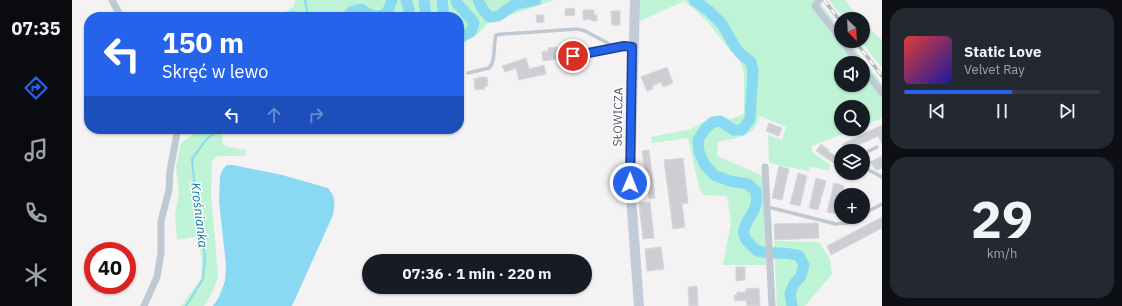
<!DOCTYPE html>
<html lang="pl">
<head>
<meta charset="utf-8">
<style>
	:root { --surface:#171b24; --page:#242831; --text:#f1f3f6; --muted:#9ea1a6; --line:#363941; --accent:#2563eb }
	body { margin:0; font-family:"IBM Plex Sans",sans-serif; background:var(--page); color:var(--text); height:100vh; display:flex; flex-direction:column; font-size:15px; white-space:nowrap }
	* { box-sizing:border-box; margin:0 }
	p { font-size:13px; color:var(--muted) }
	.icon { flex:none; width:22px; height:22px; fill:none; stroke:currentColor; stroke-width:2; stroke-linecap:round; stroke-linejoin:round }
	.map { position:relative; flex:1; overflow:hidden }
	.panel { display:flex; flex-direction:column; gap:8px; padding:8px; background:#0d0f14; width:240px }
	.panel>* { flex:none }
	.hud { position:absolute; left:12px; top:12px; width:380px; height:122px; border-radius:16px; box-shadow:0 1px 3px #0004; background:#2563eb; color:#fff; overflow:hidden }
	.needle { width:26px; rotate:156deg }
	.tools { position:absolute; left:762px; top:12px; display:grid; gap:8px }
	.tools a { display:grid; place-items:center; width:36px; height:36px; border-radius:50%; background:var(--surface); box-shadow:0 1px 3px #0004; font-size:20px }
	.speed { position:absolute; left:12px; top:242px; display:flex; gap:8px; font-size:20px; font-weight:700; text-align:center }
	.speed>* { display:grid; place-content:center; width:52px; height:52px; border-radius:50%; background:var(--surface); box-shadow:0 1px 3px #0004; line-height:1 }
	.speed .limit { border:6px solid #d22; background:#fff; color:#111 }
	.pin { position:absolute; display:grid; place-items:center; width:34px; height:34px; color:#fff; margin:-17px; border:2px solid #fff; border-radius:50%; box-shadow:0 1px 4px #0007 }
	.me { position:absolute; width:44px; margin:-22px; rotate:1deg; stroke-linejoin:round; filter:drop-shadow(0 0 3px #0008) }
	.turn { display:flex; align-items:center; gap:14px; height:84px; padding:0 12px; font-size:18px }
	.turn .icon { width:52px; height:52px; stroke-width:2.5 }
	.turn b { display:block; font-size:28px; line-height:34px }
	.lanes { display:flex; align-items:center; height:38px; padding:0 12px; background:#0003; justify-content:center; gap:20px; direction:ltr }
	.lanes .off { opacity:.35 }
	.panel .widget { flex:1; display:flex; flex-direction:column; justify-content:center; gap:6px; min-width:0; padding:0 14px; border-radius:16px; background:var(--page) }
	.panel .dial { align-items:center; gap:0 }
	.dial b { font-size:52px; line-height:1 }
	.song { display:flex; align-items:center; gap:12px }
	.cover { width:48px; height:48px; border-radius:6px; background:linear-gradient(135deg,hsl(0 70% 55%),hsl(240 70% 35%)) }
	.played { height:4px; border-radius:2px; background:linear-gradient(90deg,var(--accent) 55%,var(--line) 55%) }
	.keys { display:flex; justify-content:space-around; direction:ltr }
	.trip { position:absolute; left:290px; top:254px; width:230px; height:40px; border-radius:20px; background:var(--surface); box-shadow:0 1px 3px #0004; font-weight:700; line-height:40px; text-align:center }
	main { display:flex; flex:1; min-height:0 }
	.menu { display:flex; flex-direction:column; width:72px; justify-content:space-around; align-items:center; background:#090b0e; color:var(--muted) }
	.menu .icon { width:28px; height:28px }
	.menu .current { color:var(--accent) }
	.menu b { font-size:18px; color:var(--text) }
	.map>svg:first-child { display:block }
</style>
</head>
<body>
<main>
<nav class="menu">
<b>07:35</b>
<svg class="icon current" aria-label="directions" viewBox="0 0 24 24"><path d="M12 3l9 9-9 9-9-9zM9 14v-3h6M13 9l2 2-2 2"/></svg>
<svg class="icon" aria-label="music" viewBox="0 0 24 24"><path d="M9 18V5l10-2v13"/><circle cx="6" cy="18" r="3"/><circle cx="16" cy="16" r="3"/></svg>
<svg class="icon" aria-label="phone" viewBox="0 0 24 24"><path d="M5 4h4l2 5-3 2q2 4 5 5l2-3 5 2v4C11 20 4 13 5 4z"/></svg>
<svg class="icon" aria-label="climate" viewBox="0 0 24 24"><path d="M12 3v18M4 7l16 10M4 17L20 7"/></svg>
</nav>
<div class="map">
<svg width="810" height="306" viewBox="0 0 810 306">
	<rect width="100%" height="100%" fill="#f4f2f2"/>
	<path fill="#bff3d5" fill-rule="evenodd" d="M223,0H483L417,22L406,34L387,43V17H297L288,13L279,17H209L210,14L222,6Z
		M568,0H746L769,30V41H777L810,84V118L791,126V107H769V129H783L740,146V152L758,165L757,170L738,167L737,171L697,163L696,135L710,140L714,127L688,116L681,131L665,138L646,142L645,156L691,176L694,265H651L659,223L655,196L631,195L627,187L616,138L580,143L579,137L619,129L639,118L649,117L659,119L672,114V72L667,58L654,45L634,20L612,1L566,22ZM769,63H791V85H769Z
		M757,0H773L788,19H772Z
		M791,22L810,40V68L789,41H791Z
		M129,129H152L150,137L151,144L156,147L174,150V156H146L140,161L139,194L146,276L141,291L132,306H109L129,279L130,261L126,236L105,240L103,214L107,193L104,167L109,143Z
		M702,241L747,242L758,259L760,274L733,306H705Z"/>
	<path fill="#8ad9f2" d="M155,165H161L210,175L256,188C264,198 263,202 261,215L220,306H141L147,297L153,281L154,265L147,201L148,176L151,169Z"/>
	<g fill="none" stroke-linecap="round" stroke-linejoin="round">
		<path stroke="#8ad9f2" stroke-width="2" d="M233,0L236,17
			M214,17L216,13L222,12L226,17
			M114,306L131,279L133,256L124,201L120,159L134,140L147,129"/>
		<path stroke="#8ad9f2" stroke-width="11" d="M334,0L337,9L335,17
			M352,0L354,17
			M370,0L372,17
			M384,0V2C390,10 397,15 402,23L399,32L387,38
			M406,0L410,8L417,17C430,18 432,10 442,5C449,2 457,2 464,0
			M622,0L637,11L650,24L663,47L671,56L679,62L681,71L678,119L670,130H662L648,121L641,122L633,129L626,140L627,152L633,165L642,175L658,181L676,184L684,191C684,195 685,200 684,204C681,219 661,230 679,245C681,247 684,250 686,251C699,255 713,251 727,256L732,265L729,276L722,284L718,293L720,306
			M275,17L279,12L289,9C300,16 303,19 315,13L320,0"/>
	</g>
	<path fill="#ccced4" stroke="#d6d8de" d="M502,8L503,15L493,16V9Z
		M511,10H522V15H525V21H519V19L511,20Z
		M539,11H548V25H540Z
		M464,15H472V22L465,23Z
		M485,47L486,59L471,61L470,52L476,51V48Z
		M454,58L457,69L472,65L474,74L447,80L444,68L433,72L430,66Z
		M595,67L601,83L591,87L589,82L580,86L581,89L575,91L569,77Z
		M407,77H415L416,86H413V89L403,90L402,79L407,78Z
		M697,123L710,128L707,136L694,131Z
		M810,125V144L806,136L774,151L770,144Z
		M749,144L758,151H755L769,159V168L744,151Z
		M577,150L583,198L577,199L570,151Z
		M810,156V168L805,170L804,169H803L798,162Z
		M611,158L616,203L610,204L613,227L601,229L592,160Z
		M707,166L717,169L710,200L700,198Z
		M726,173L735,176L728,206L718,204Z
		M744,178L754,181L746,210L737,208Z
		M762,183L772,186L765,214L755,212Z
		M578,202L582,238L571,239L567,203Z
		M810,217V228L759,255L755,246Z
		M746,223L747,238L703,240L702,224Z
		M589,247L592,269L575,271L573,249Z
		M664,267H673V280L664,281Z
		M625,286L626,306H617L616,287Z
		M687,288L688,306H675L674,300L663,301L662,295H665V292H674V289Z"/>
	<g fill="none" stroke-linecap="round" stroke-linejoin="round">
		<path stroke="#bfc9d2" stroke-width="3.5" d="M501,56L552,46L560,47
			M396,73L417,68C424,62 421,45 424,35L431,34L505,29L513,31L545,48
			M791,154L805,147
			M791,167L810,177
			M696,207L764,224L775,223L786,217
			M791,214L810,204"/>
		<path stroke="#bfc9d2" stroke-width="7" d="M40,0L49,17
			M747,0L743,6L769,39
			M770,41L787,63
			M791,68L810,93
			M693,167L700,306
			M72,306L85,277L89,253V221L97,190L98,171L105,133V129"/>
		<path stroke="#c2ccd9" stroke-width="10" d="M563,0L558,183L567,306"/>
		<g stroke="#b4b7bd" stroke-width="3.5">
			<path id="rail" d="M752,0L769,22
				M783,41L810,76"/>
		</g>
		<use href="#rail" stroke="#fff" stroke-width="2" stroke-dasharray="6" stroke-linecap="butt"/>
	</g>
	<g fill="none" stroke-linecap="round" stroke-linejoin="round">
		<g stroke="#184099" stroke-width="10">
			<path id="route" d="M501,56L552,46L560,47L558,183"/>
		</g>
		<use href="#route" stroke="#2563eb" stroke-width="7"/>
	</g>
	<g text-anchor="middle" stroke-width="3" stroke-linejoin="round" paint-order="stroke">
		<g font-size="12" fill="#485561" stroke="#fff">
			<text transform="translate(546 117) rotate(-89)" y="4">SŁOWICZA</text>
		</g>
		<g font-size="13" font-style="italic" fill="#057aa0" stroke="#fff">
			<text transform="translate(128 215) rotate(83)" y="5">Krośnianka</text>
		</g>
	</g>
</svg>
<div class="tools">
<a><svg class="needle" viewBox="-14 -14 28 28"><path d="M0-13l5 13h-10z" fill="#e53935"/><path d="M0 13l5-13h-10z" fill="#9ea1a6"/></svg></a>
<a><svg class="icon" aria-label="sound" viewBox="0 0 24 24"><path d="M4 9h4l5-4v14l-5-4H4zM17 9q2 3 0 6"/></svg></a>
<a><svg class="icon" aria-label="search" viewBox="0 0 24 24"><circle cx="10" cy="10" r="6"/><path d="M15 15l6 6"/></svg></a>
<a><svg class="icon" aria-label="layers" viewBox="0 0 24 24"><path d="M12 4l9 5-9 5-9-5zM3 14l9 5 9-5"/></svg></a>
<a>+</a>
</div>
<div class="speed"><div class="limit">40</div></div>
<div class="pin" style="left:501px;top:56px;background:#d93025"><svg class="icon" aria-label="arrive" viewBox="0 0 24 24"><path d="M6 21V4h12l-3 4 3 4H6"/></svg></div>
<svg class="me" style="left:558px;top:183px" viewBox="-20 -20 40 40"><circle r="17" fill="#2563eb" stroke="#fff" stroke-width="3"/><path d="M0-11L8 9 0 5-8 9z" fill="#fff"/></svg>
<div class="trip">07:36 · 1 min · 220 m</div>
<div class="hud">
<div class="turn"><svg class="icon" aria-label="left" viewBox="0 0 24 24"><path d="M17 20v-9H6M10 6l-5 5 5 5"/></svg><div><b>150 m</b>Skręć w lewo</div></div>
<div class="lanes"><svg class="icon" aria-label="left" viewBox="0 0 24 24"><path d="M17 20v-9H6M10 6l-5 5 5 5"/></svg><svg class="icon off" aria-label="ahead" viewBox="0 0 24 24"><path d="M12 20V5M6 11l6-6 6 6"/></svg><svg class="icon off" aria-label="right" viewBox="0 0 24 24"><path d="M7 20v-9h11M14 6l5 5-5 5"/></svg></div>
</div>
</div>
<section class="panel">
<div class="widget">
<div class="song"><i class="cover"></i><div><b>Static Love</b><p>Velvet Ray</p></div></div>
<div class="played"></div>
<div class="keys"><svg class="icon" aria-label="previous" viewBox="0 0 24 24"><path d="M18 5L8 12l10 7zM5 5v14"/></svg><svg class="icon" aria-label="pause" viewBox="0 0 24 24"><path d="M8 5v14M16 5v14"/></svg><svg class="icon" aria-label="next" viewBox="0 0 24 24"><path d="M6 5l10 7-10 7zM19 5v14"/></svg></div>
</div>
<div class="widget dial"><b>29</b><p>km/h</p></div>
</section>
</main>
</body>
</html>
